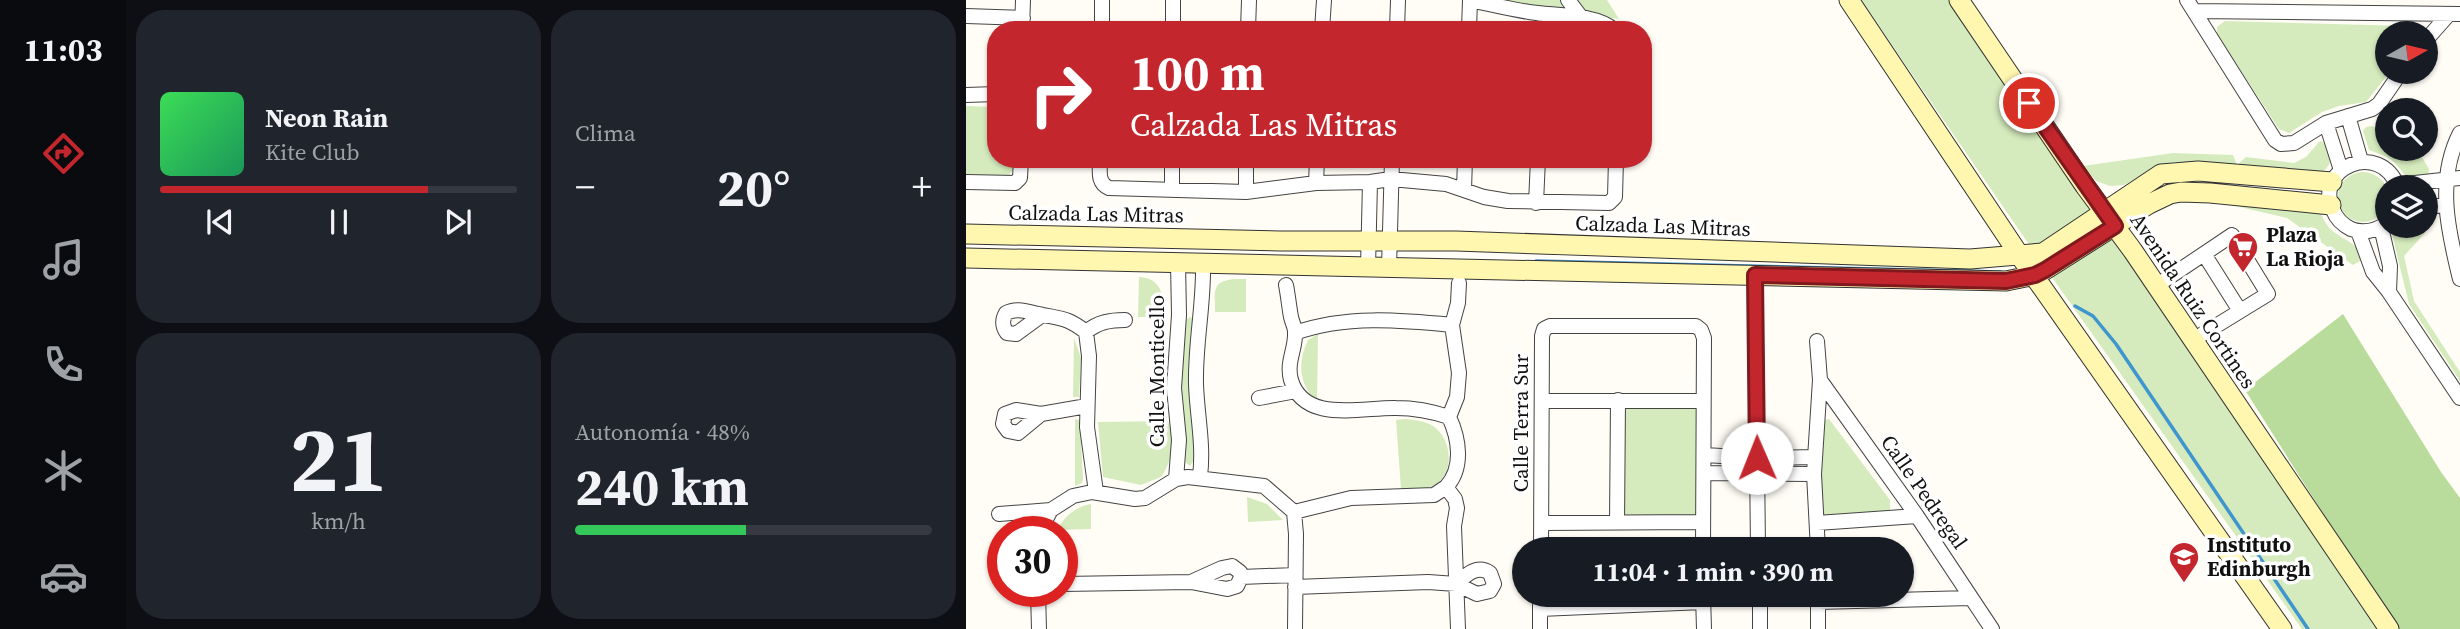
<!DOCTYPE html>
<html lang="es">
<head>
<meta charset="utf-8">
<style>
	:root { --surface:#171b24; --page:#20242c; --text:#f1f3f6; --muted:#9ea1a6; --line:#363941; --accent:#c4262e }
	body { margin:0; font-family:"Source Serif 4",serif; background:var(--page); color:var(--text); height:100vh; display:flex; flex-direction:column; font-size:26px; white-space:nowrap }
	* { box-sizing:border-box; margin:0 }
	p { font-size:23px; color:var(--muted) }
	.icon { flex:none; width:38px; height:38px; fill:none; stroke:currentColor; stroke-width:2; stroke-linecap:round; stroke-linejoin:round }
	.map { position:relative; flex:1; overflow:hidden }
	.panel { display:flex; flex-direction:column; gap:10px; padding:10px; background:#0d0f14; width:840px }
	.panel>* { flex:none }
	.top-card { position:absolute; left:21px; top:21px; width:665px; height:147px; border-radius:28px; box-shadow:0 2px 5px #0004; background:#c4262e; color:#fff; overflow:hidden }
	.needle { width:46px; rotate:82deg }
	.tools { position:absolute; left:1409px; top:21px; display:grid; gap:14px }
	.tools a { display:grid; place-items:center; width:63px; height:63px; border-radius:50%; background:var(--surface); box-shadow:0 2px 5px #0004; font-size:35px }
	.speed { position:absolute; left:21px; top:516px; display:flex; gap:14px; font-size:35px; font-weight:700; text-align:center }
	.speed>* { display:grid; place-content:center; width:91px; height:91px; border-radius:50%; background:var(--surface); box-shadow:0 2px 5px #0004; line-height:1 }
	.speed .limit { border:10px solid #d22; background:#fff; color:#111 }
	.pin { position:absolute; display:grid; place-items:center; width:60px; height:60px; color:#fff; margin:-30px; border:4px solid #fff; border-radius:50%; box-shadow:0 2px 7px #0007 }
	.me { position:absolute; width:77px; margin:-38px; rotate:359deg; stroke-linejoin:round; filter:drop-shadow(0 0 5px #0008) }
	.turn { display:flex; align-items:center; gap:24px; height:147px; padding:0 28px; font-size:32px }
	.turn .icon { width:91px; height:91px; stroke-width:2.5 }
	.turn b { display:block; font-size:49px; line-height:60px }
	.big { font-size:52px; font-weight:700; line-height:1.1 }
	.panel .widget { flex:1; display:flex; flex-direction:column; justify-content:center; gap:10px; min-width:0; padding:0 24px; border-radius:28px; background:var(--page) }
	.panel .dial { align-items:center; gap:0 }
	.dial b { font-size:91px; line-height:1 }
	.song { display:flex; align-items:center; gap:21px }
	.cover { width:84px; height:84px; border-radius:10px; background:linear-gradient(135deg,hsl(130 70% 55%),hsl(150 70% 35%)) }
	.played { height:7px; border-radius:4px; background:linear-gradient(90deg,var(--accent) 75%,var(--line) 75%) }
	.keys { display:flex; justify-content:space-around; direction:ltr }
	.heat { display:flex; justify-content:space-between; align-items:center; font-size:38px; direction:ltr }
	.charge { height:10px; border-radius:5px; background:linear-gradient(90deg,#34c759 48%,var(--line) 0) }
	.panel .tiles { flex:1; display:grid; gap:10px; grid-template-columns:repeat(2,1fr) }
	.trip { position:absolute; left:546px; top:537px; width:402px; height:70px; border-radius:35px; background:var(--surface); box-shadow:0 2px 5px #0004; font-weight:700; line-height:70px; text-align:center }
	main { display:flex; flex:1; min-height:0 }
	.tabs { display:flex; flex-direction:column; width:126px; justify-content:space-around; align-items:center; background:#090b0e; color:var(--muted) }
	.tabs .icon { width:49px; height:49px }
	.tabs .selected { color:var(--accent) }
	.tabs b { font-size:32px; color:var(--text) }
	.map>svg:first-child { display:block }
</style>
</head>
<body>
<main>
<nav class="tabs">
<b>11:03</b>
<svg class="icon selected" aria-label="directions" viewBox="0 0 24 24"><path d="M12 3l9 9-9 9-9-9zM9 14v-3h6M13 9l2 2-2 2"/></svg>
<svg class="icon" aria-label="music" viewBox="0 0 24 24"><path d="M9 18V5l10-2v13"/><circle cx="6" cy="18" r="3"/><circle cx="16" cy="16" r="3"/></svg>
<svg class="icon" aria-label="phone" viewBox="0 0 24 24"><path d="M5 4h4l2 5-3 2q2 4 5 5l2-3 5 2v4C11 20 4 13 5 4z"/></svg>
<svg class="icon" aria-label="climate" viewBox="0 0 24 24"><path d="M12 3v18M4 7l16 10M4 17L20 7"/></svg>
<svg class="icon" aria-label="car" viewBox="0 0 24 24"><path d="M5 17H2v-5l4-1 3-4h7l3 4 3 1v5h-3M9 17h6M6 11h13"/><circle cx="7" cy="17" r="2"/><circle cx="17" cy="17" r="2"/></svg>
</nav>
<section class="panel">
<div class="tiles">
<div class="widget">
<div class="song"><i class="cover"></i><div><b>Neon Rain</b><p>Kite Club</p></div></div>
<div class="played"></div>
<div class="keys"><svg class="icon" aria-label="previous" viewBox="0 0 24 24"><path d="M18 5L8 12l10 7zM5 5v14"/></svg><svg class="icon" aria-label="pause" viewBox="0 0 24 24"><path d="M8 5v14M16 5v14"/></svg><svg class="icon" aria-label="next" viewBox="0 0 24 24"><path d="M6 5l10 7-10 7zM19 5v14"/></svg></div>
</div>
<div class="widget"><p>Clima</p>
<div class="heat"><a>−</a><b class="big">20°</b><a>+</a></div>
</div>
<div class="widget dial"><b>21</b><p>km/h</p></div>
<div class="widget"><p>Autonomía · 48%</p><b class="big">240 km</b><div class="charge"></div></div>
</div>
</section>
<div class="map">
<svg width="1494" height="629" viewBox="0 0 1494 629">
	<rect width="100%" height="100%" fill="#fffdf5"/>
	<path fill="#d5ebbd" d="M513,0H641L653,19L567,10Z
		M895,0H983L1415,629H1336L1073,259Z
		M1259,21L1441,26L1447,28L1449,33H1421V72H1424L1400,102L1373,106L1356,112L1323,133L1313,129L1251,34V27Z
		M0,106L30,107V159H47V169L42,177H0Z
		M1405,126L1421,130V149H1451L1463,169L1462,176C1432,180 1443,174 1424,159C1418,155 1410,153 1403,150L1397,131L1400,127Z
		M1356,141C1366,153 1369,165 1353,174L1271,165L1208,162L1189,168L1158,185L1144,186L1130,181L1117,166L1207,153L1267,155L1271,165L1280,157L1328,163L1340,157L1353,142Z
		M1372 197a25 25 0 1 1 50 0a25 25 0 1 1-50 0Z
		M1265,205L1354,212C1358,220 1361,227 1368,232C1380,242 1395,243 1394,261L1387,265L1321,218Z
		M1460,218L1465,223L1458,234L1438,256L1448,301L1494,372V381L1443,304L1426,234L1433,226H1460Z
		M173,277C196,278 198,297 200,317H172Z
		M270,279H280V312H249C249,290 245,281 270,279Z
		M224,317L229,319L223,392L228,430V460L224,466L219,462C223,433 214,404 214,375C214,357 218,338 220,320Z
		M352,334L351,402C333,385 331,362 342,340Z
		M108,338L115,358L113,397H107Z
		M652,400L737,401V522L651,523Z
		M109,419L113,420L114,424L117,479L116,483L109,486Z
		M440,419C449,420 459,421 467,426C486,438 490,475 467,486C458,491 445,490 435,489L430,420Z
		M863,419L924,500V513L861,516L857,515L852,428L855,421Z
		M202,421C209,440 207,460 195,477L175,485L137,477L132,422Z
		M281,497L301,504L317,520L282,522Z
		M125,504V529L91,530C99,516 109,507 125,504Z"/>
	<path fill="#b9dc9c" d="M1377,314L1475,472L1494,498V629H1430L1279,390Z"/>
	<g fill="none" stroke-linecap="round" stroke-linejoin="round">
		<path stroke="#3f96cf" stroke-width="3.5" d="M570,261L1035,272
			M1109,306L1127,316L1150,344L1342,629"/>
		<g stroke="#444" stroke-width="16">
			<path id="street" d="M504,0C523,4 543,9 563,12C587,16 629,13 648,30
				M602,0L615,17
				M1221,0L1309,140L1315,144L1328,143L1360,123L1406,109L1413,104L1435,72
				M1228,11L1494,14
				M0,16L57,18
				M56,30L57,0
				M136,30V0
				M207,30V0
				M282,30L283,0
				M356,30L358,0
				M431,30L432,0
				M503,30L504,0
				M578,30L579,14
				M1460,40L1483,14
				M0,95L30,94
				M1382,116L1395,161
				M1360,123L1375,170
				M1494,133C1470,180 1482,231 1494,279
				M134,159C134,171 131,183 143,188L280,192L350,183L404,182L425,179L480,184L518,197L542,201L643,203L649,197L650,159
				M0,182L49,183L54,178L55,159
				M350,183L351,159
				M1431,185L1494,178
				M206,190V159
				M498,190L499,159
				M280,192V159
				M570,203L572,159
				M1460,207L1479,205
				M1421,223C1411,230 1398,234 1385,229C1377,225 1370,218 1367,210C1347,168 1414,139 1432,187
				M1415,227L1424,266L1423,292
				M1392,231L1407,272L1423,292L1494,398
				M1238,254L1274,311
				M402,268L404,182
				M423,268L426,159
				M789,275L792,550
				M320,285C322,295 323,306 325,317C326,322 329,327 329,332C330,349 320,362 325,380C338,424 396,407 430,408C449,408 465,411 483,417
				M1190,286L1266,235L1302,294L1227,340
				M76,315L50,334L41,333C36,326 36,320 40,313C51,307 62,312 73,314C95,319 101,317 120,332
				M120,332L123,356L121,427L130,492
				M120,332C132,322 144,320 159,320
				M329,333C379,315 434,320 486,325
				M851,341L854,380L848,474L852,550
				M854,380L951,516L1026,629
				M293,398L330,391
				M576,401H737
				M75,414L50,410L39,414L37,424L42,431L52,433L75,414L121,406
				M738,455L791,458L849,457
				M738,473L848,474
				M234,476C238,445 231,415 230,384C229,344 238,304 237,264
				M210,479L213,440L208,388L213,315L212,263
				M328,512L330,534L329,629
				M33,514L85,510
				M575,523L737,522
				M651,523L652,400
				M851,523L951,516
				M73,532L85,510L107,496L126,492L169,499L179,498L210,479L222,477L298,486L328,512L385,498L468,495L480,487
				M575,550L576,336L578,329L584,326H730L735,330L738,338L737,550
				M275,577L329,575
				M225,582L261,589L271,586L275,577
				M96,584L225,582L256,568L266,566L274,572L275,577
				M329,587L462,582L490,584L511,594L524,591L528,584L524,573C511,564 500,575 490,584
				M72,592L73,629
				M574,595V629
				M737,595L738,629
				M794,595V629
				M852,602L1004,598
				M574,609L737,602
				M492,629L488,526L491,508L489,499L480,487C498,468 493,438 483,417L491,397L493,373L486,325L492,303L493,283
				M852,629V595"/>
		</g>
		<g stroke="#333" stroke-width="21">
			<path id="secondary" d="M883,0L1054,256L1316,629
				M993,0L1119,186L1167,251L1423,629
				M0,234L314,241H490L1004,259L1077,253L1195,174L1232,171L1366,182
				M0,258L1040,281L1069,275L1079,270L1183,204L1204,194L1215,192L1244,193L1365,205"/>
		</g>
		<use href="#street" stroke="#fff" stroke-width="14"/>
		<use href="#secondary" stroke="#fff6b0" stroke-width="19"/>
	</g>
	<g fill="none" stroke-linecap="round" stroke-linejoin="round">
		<g stroke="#7f191e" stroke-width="18">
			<path id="route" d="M791,458L789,275L1040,281L1069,275L1079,270L1149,226L1063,103"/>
		</g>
		<use href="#route" stroke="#c4262e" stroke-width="12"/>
	</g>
	<defs>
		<g id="supermarket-pin" transform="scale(1.575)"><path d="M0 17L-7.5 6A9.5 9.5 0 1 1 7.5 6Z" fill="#c4262e" stroke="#fff"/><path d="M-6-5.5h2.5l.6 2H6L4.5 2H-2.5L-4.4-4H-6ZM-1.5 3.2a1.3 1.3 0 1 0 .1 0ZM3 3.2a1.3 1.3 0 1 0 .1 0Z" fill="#fff"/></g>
		<g id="school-pin" transform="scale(1.575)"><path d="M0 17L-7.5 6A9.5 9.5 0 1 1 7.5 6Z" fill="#c4262e" stroke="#fff"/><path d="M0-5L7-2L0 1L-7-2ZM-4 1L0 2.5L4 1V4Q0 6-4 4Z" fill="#fff"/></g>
	</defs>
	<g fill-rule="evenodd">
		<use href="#supermarket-pin" x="1277" y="247"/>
		<use href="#school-pin" x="1218" y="557"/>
	</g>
	<g text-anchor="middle" stroke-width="7" stroke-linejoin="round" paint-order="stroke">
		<g font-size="21" fill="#111" stroke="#fff">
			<text transform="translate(130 214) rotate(1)" y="7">Calzada Las Mitras</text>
			<text transform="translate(697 226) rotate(2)" y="7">Calzada Las Mitras</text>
			<text transform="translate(1227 301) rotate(56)" y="7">Avenida Ruiz Cortines</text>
			<text transform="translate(191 371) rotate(-90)" y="7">Calle Monticello</text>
			<text transform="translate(555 423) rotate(-90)" y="7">Calle Terra Sur</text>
			<text transform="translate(958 492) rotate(55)" y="7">Calle Pedregal</text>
		</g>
		<g font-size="21" font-weight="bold" fill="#111" stroke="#fff" text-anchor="start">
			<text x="1300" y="242">Plaza<tspan x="1300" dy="24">La Rioja</tspan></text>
			<text x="1241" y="552">Instituto<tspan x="1241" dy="24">Edinburgh</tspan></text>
		</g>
	</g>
</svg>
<div class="tools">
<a><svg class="needle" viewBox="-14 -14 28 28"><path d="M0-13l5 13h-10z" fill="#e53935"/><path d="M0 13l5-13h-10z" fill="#9ea1a6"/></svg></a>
<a><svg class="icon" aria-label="search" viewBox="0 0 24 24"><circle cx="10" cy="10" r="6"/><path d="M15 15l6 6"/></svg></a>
<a><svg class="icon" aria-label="layers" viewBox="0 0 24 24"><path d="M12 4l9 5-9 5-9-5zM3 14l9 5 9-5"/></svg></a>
</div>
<div class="speed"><div class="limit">30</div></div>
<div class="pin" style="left:1063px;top:103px;background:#d93025"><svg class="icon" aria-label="arrive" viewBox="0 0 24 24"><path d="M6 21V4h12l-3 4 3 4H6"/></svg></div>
<svg class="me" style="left:791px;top:458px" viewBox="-20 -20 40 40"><circle r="19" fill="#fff"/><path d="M0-13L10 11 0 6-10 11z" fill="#c4262e"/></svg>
<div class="trip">11:04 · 1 min · 390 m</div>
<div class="top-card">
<div class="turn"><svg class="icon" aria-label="right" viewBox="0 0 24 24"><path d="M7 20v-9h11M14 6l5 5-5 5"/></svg><div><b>100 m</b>Calzada Las Mitras</div></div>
</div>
</div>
</main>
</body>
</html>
